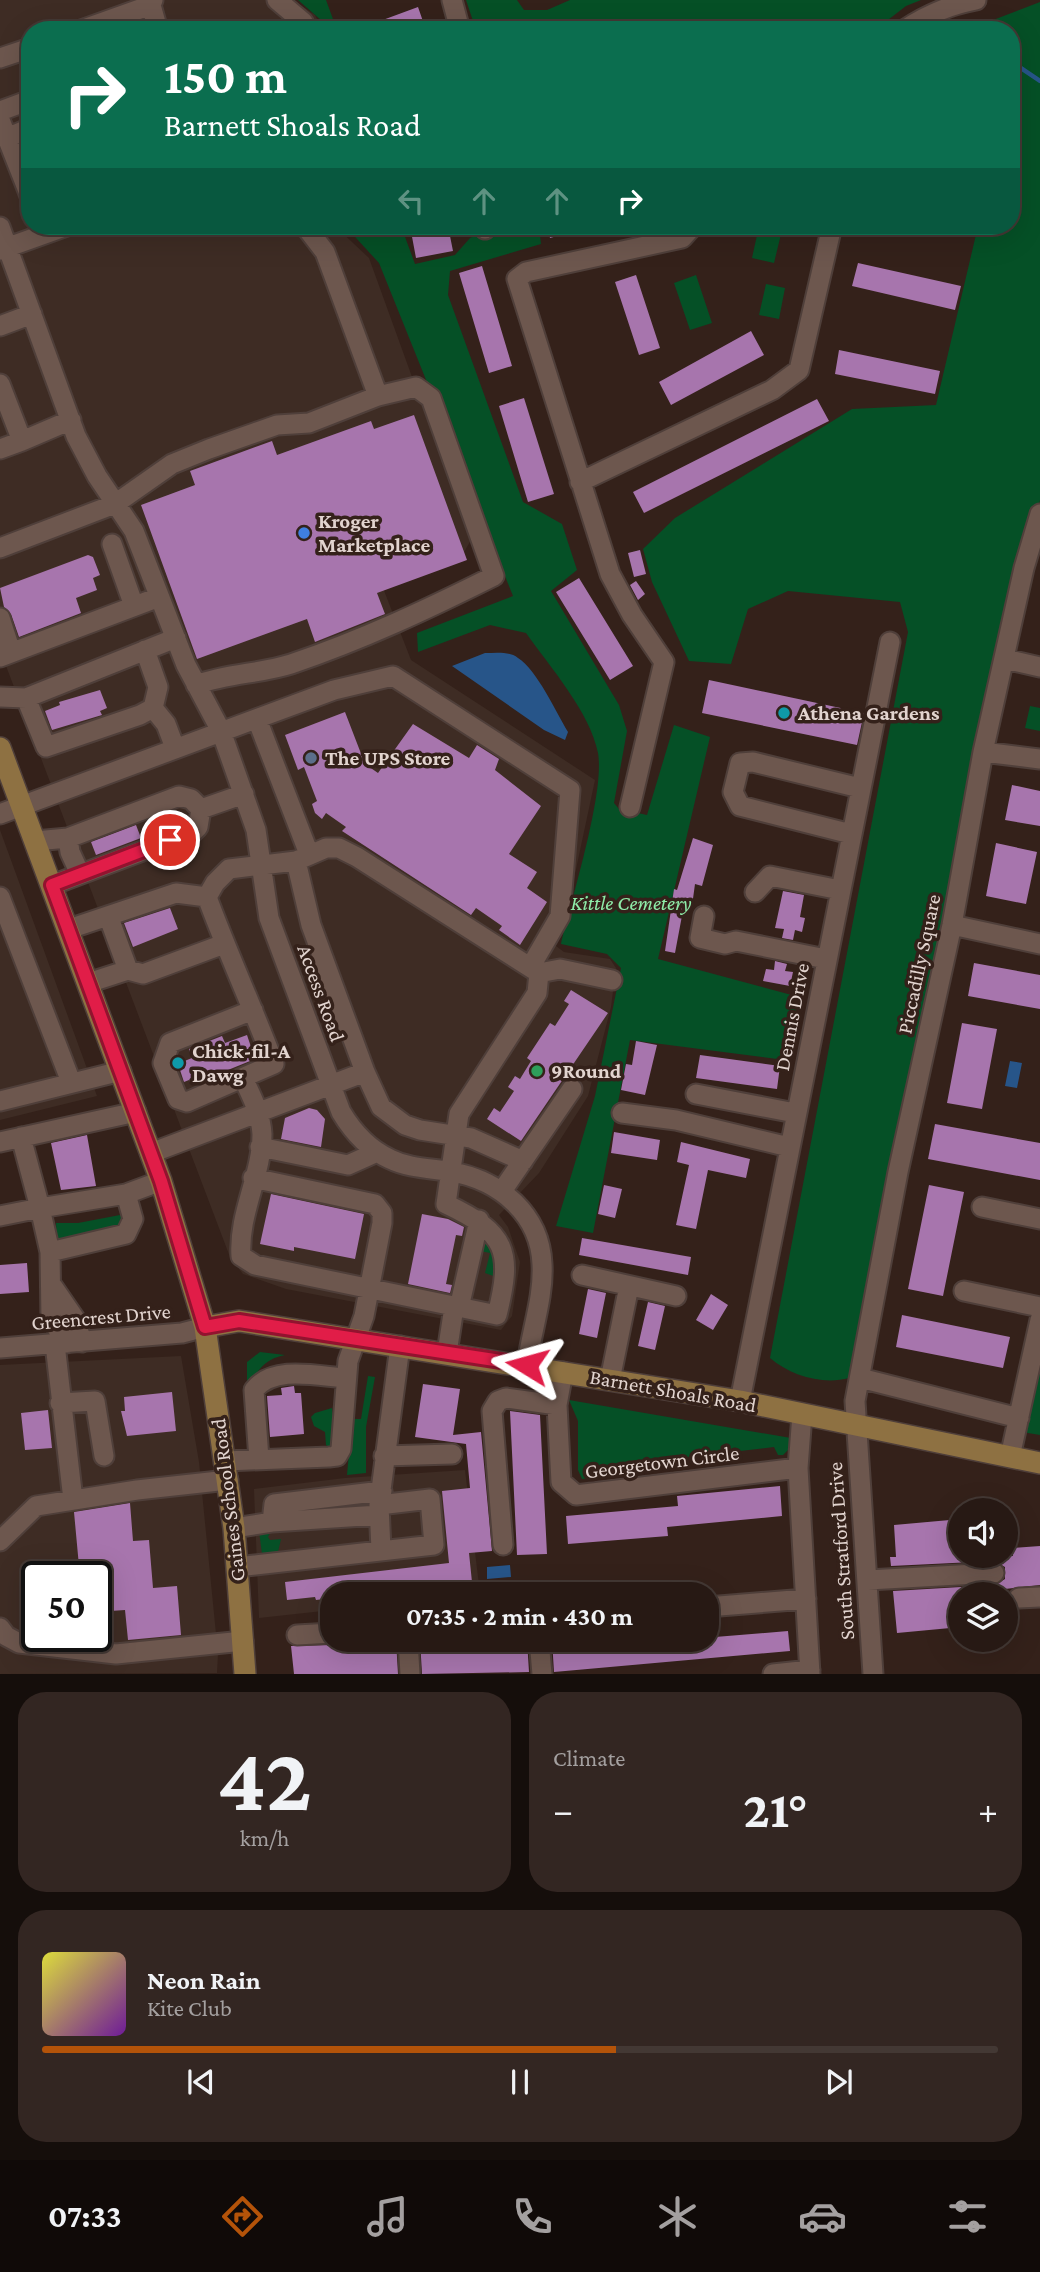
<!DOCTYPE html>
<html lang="en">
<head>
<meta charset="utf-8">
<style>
	:root { --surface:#271914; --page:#332622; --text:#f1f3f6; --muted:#a4a0a0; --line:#433834; --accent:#b45309 }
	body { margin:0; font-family:"Crimson Pro",serif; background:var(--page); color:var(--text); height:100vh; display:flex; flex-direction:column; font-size:26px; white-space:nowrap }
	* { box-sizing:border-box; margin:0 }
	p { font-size:23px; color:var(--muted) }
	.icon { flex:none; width:38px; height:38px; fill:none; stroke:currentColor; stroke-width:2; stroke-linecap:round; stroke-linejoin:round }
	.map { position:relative; height:1674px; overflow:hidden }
	.side { display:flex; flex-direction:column; gap:18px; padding:18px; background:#150e0b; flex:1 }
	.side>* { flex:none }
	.hud { position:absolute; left:21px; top:21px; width:999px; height:214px; border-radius:28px; box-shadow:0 7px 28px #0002,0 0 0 2px var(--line); background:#0b6e4f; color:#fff; overflow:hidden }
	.fabs { position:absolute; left:948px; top:1498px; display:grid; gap:14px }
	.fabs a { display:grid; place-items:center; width:70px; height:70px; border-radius:50%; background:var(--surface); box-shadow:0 7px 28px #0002,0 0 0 2px var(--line); font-size:35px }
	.speed { position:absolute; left:21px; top:1561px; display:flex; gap:14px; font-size:35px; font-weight:700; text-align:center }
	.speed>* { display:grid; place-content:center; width:91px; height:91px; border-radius:50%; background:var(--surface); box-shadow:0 7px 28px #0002,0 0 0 2px var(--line); line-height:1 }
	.speed .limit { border:4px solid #111; border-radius:10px; background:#fff; color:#111 }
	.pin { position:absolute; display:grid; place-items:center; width:60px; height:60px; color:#fff; margin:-30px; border:4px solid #fff; border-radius:50%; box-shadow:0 2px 7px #0007 }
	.me { position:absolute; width:77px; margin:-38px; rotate:278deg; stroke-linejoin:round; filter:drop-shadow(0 0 5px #0008) }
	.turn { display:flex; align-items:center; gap:24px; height:147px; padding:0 28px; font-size:32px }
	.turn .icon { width:91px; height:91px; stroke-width:2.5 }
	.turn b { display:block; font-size:49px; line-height:60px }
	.lanes { display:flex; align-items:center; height:66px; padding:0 28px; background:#0003; justify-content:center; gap:35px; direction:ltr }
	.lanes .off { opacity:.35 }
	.big { font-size:52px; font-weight:700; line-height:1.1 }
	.side .card { flex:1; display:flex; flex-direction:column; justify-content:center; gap:10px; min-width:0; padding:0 24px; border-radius:28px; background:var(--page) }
	.side .dial { align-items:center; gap:0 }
	.dial b { font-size:91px; line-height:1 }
	.song { display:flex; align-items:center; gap:21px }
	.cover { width:84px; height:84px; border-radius:10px; background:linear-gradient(135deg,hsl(60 70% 55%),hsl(280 70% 35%)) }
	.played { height:7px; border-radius:4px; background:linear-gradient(90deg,var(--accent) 60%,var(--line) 60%) }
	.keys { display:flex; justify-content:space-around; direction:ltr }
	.heat { display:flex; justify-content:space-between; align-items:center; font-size:38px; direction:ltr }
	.side .tiles { flex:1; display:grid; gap:18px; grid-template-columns:1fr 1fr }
	.card:last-child { grid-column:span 2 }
	.trip { position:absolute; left:320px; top:1582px; width:399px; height:70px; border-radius:28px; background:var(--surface); box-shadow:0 7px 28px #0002,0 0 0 2px var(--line); font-weight:700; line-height:70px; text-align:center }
	.tab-bar { display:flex; height:112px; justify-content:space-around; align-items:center; background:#100a08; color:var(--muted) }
	.tab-bar .icon { width:49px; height:49px }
	.tab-bar .current { color:var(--accent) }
	.tab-bar b { font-size:32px; color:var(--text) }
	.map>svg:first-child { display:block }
</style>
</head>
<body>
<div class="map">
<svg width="1040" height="1674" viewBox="0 0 1040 1674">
	<rect width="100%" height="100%" fill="#34211a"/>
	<path fill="#3e2c24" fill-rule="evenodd" d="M0,0H293L315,15L322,30H30V226H335L369,258L471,540L460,559L383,588L411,660L595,780L565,921L552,943L564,952L610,959L616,968L611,1007L588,1096L539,1173L499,1215L508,1227L520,1262L512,1316L501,1330L286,1289L243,1274L230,1257L0,650Z
		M0,830L97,1096L0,1120Z
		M181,1356L199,1462L218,1654L217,1673L0,1674V1365ZM37,1577H96V1636H37Z
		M465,1470L480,1593L332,1594V1610L259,1618L254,1489L345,1478Z"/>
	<path fill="#055026" d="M298,0H326L337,30H327L322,21Z
		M466,0H517L524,10H547L570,0H921L906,6L875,30H797L793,27L476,30Z
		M1040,2V500L849,1378C823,1385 791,1376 770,1358L908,632L900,602L788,591L748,609L731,664L689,661L652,582L643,549L675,518L852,409L936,405L978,226H1012V30H967Z
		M345,226H401L415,264L455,255L470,238L496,226H539L541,244L450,271L448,295L523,502L562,524L577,570L551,591L619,705L627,731L614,803L619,809L647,815L674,725L710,737L658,959L799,997L785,1060L630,1040L593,1233L556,1226L595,1096L621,968L607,954L561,944C571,900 605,793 598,753C590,712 550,667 526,633L490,625L418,652L417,633L513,596L379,263Z
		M759,226H783L774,263L752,258Z
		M696,275L712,323L690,330L674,283Z
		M766,284L785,288L779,319L759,315Z
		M1030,706L1040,708V731L1025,728Z
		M120,1215H124L129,1223L57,1244L56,1223H78Z
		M482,1236L495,1254L496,1277L485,1273L490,1253L480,1251Z
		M260,1352L285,1355C259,1360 252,1378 247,1402V1362Z
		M1040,1358V1435L1022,1432Z
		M368,1376L375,1377L366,1427V1473L347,1475L352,1419H361Z
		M569,1400L791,1438L790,1448L783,1455H778L774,1447L592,1468L590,1478L582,1479L578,1470V1421Z
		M332,1408L336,1444L330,1448L326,1445L325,1432L314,1426L311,1417L315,1413Z
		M259,1531H271L268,1537L270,1540L281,1539L278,1552L262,1554Z"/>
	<path fill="#275589" d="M485,653C496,653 509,651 518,658C537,670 556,712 568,732L565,740L544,730L452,666Z
		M1010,1061L1022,1063L1017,1088L1005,1086Z
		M510,1565L511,1577L487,1579V1567Z"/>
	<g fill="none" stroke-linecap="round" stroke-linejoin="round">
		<path stroke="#275589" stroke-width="4.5" d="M1012,62L1040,81"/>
	</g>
	<path fill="#a775ad" d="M418,7L426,30H361V28Z
		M410,226H448L453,251L416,258Z
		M547,226H582V229L550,238Z
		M858,263L961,286L955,310L852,286Z
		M482,266L512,366L489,373L459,273Z
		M636,275L660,348L639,355L615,282Z
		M751,331L764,355L671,405L659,382Z
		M839,350L940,371L935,394L835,374Z
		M524,398L554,494L528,502L499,406Z
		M817,399L829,421L644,513L633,492Z
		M414,415L467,560L377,593L385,614L315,642L307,619L197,659L141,505L195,485L190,471L272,441L277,455L371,421L374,429Z
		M640,550L646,574L634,577L628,553Z
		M88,555L93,557L100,575L93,578L97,590L76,598L81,613L19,637L11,614L4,607L0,588Z
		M579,578L633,666L610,680L556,592Z
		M636,581L645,594L638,600L630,585Z
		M709,680L864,713L857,745L702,713Z
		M100,690L107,708L100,711L102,715L52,730L45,711L60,705L59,702Z
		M345,712L365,764L378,773L413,724L469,758L477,745L499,759L495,770L541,806L509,854L537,872L527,888L547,902L520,945L499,930L502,926L476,908L471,915L342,831L346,827L326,813L322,819L315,813L312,804L317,801L304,767L298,770L285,735Z
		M1012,785L1040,791V826L1005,820Z
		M136,825L141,838L96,855L91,842Z
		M693,838L713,845L702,886L695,884L692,906L684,905L675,953L665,951L674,889L677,890Z
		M996,843L1037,852L1026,904L986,896Z
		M783,891L804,895L800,917L805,918L802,932L795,930L793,940L782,938L784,929L775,928Z
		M170,908L178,929L133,947L124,923Z
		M775,961L787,964L785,971L793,972L790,986L763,981L766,969L774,970Z
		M974,963L1040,975V1009L968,996Z
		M571,990L608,1013L521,1141L487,1119L494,1108L500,1112L514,1091L508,1087L515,1076L520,1079L531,1061L527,1058L550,1023L555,1026L569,1004L564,1001Z
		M962,1023L997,1029L982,1109L947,1103Z
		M247,1035L255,1059L191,1085L189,1080L184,1082L180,1070L185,1068L182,1062L192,1058L189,1049L222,1036L225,1043Z
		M636,1041L657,1045L645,1095L621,1090L626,1064L632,1065Z
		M700,1055L780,1066L777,1089L696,1078Z
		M309,1108L317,1110L325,1119L321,1147L281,1139L285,1118Z
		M935,1124L1040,1143V1180L928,1159Z
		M614,1132L660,1140L657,1160L611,1153Z
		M87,1135L96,1186L61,1190L51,1143Z
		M681,1142L750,1159L746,1178L708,1170L696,1229L676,1225L689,1165L677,1162Z
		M604,1185L622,1189L615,1218L598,1214Z
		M929,1185L964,1192L943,1296L908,1289Z
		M271,1194L364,1214L355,1259L294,1247V1251L260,1244Z
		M422,1214L448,1219L464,1227L462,1236L456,1235L446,1284L452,1285L450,1293L408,1284Z
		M582,1238L691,1257L688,1275L579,1255Z
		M27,1263L29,1292L0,1294V1265Z
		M588,1289L606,1293L597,1338L579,1334Z
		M711,1294L728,1305L713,1330L696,1320Z
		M648,1302L665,1306L655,1350L638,1346Z
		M902,1315L1010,1337L1003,1368L896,1347Z
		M423,1384L460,1389L453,1435L481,1432L492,1551L469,1553L472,1582L374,1592V1594H332V1598L316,1600L315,1597L287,1600L285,1582L449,1563L442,1491L470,1488L466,1444L415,1437Z
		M294,1386L295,1393H301L304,1434L270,1437L267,1396L282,1395L281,1388Z
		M172,1392L176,1431L127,1436L121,1411H125L124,1397Z
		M48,1410L52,1448L25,1450L21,1413Z
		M510,1411L540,1415L547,1554L517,1555Z
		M780,1486L782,1516L667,1527L668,1536L568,1544L566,1516L678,1506L677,1496Z
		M130,1503L133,1541L149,1540L153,1588L177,1586L181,1635L128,1640L125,1610L96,1612V1577H80L74,1512Z
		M961,1519V1556H1013L1012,1548L1040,1546V1585L961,1594V1627L897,1633L893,1591L995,1585L1005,1579V1567L994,1561L891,1566L890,1557H896L894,1525Z
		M788,1631L790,1651L554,1672L552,1640H567L568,1649Z
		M342,1640H396L398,1674H294L291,1646L333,1645Z
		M420,1640H527L529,1672L422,1674Z"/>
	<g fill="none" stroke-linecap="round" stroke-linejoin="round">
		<g stroke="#4f3f3a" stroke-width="23">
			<path id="minor" d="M153,0L151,5L158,30
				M277,0L303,22L307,30
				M452,0L460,30
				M81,30L151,5
				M904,30C928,14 949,5 976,0
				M0,58L30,48
				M0,111L30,100
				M0,120L30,196
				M7,138L30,128
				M305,226L325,252L378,396
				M485,226V229
				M0,227L76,436L97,476L134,531L186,665L221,731L256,830L269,918L341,1112C353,1132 368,1149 390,1159C410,1169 432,1168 453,1172C500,1181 540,1214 542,1264C544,1297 531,1332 527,1365
				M0,250L67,226
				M0,326L32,314
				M0,384L22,441L0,449
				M22,441L71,420
				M580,482L772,390L799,370L832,226
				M112,544L134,606
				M0,548L115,504L172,464L209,449L277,425L309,423L378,396L416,387L431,398L494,576C428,609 362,640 291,664C260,674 228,673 196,685
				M0,618L11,652
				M0,657L159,597
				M1005,659L1040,667
				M0,697L26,698L176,638
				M26,698L46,747L140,715L153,708L158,687L145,650
				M153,708L166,724L175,748
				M257,719L309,854
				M983,752L1040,759
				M630,807L664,662L632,615L610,574L517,279L526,272L682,238L693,226
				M201,809L244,794
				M0,814L334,690L393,676L570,790L560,916L531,966
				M851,834L740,806L733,792L740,763L753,762L860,788
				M68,838L70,852L80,874
				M35,841L68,838L179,796L191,799L201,809
				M296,861L311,925L365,1072L381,1107L405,1125L420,1130L471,1138L523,1161
				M52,885L193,832L198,827L201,809
				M755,892L770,876L840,890
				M0,897L71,1082
				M704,916L700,938L725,944L736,941L826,959
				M109,918L128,970
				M952,925L1040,944
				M69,929L176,893L207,897
				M539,973L560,969L612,980
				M88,983L128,970L143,974L224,944
				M243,1078C251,1095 261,1114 262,1134C262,1175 238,1214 241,1256L255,1265L497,1315C513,1251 507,1233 446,1204L459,1114L537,993L539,973L357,857L339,848H326L296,861L229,869L215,883L207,897C228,954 253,1008 274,1064L187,1102L178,1099L163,1063L170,1043L253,1010
				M696,1094L795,1113
				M0,1101L121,1071
				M622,1113L676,1120L789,1147
				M0,1142L136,1112
				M260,1147L348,1165L377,1152
				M151,1153L365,1072
				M502,1191L572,1089
				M982,1207L1040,1219
				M0,1216L40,1208L21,1137
				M50,1252L126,1234L133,1219L126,1194
				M582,1275L676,1296
				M53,1287L75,1319L82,1342
				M964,1291L1040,1307
				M459,1308L479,1220
				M67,1343L51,1319L50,1252L40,1208L126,1194L161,1181
				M55,1344L73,1500
				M0,1348L182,1333L205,1327
				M447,1353L454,1307
				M563,1372L557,1405L561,1482L576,1495L798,1468
				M860,1378L1019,1418
				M610,1380L629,1286
				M740,1401L890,642
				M60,1403L95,1401L104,1456
				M802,1414L798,1468L810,1674
				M384,1456L452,1454
				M1010,1457L1040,1320
				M259,1459L254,1390C273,1365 317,1376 345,1378
				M225,1461L329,1457L337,1456L341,1449L348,1361L364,1316L382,1223V1213L375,1204L253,1178
				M272,1522L274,1504L382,1491
				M234,1528L272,1522L379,1515
				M0,1541L36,1506L137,1490L228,1480
				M503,1545L492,1411L498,1401L506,1398L557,1405
				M381,1550L379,1505L400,1346
				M237,1567L434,1545L430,1499L379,1505
				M868,1580L994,1573
				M1019,1598L1040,1597
				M707,1607L806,1599
				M0,1628L6,1636L19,1643L116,1654L243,1641
				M297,1635L332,1633
				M408,1640L410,1674
				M539,1640L542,1674
				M773,1674L810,1670
				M873,1674L855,1401L898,1172L952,925L983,752L1024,568L1040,514"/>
		</g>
		<g stroke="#4f3f3a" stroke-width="24">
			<path id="major" d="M0,748L161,1181L205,1327L234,1528L245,1674
				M205,1327L239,1321L740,1401L1040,1463"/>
		</g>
		<use href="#minor" stroke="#6d574e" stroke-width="19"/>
		<use href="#major" stroke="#8e7142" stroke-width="21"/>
	</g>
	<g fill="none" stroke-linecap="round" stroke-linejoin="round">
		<g stroke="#92132f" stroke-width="18">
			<path id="route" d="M170,840L52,885L161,1181L205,1327L239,1321L527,1365"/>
		</g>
		<use href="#route" stroke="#e11d48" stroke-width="12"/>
	</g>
	<circle fill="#3f7fe0" stroke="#34211a" stroke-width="2.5" cx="304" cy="533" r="7"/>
	<g fill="#0f9aa8" stroke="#34211a" stroke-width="2.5">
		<circle cx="784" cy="713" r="7"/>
		<circle cx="178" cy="1063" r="7"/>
	</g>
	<circle fill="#5c6f8a" stroke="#34211a" stroke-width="2.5" cx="311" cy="758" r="7"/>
	<circle fill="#2e9e5b" stroke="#34211a" stroke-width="2.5" cx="537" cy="1071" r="7"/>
	<g text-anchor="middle" stroke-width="7" stroke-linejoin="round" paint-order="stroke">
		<g font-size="21" font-weight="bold" fill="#e2d4cf" stroke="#34211a" text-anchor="start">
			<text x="318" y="528">Kroger<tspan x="318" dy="24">Marketplace</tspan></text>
			<text x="798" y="720">Athena Gardens</text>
			<text x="325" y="765">The UPS Store</text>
			<text x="192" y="1058">Chick-fil-A<tspan x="192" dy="24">Dawg</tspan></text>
			<text x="551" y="1078">9Round</text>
		</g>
		<g font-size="21" font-style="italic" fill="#8feda9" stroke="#34211a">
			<text x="631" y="910">Kittle Cemetery</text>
		</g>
		<g font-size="21" fill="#e2d4cf" stroke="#34211a">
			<text transform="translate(919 964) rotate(-78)" y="7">Piccadilly Square</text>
			<text transform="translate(321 993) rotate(70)" y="7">Access Road</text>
			<text transform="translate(792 1017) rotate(-79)" y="7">Dennis Drive</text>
			<text transform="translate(101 1317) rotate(-5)" y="7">Greencrest Drive</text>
			<text transform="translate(673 1391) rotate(10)" y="7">Barnett Shoals Road</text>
			<text transform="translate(662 1462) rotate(-7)" y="7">Georgetown Circle</text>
			<text transform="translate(228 1500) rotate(-97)" y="7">Gaines School Road</text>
			<text transform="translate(841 1551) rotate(-94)" y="7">South Stratford Drive</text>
		</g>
	</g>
</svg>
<div class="fabs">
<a><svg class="icon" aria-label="sound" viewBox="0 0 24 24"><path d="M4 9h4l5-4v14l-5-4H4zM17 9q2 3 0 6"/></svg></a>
<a><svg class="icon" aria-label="layers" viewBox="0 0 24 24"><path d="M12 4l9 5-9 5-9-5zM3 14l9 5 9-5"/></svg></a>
</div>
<div class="speed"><div class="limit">50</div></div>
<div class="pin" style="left:170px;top:840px;background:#d93025"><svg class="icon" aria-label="arrive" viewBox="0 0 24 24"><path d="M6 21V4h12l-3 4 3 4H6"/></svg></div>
<svg class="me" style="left:527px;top:1365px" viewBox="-20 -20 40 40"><path d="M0-17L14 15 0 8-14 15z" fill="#e11d48" stroke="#fff" stroke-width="4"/></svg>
<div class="trip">07:35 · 2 min · 430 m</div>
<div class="hud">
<div class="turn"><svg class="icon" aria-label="right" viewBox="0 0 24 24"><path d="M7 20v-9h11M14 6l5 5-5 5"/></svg><div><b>150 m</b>Barnett Shoals Road</div></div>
<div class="lanes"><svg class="icon off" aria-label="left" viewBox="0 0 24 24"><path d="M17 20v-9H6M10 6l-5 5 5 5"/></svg><svg class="icon off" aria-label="ahead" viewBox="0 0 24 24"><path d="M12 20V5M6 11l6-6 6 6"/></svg><svg class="icon off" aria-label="ahead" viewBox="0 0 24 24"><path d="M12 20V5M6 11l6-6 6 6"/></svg><svg class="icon" aria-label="right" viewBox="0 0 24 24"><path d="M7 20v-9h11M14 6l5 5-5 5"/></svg></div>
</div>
</div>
<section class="side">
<div class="tiles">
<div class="card dial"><b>42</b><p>km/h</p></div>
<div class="card"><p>Climate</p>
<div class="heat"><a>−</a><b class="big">21°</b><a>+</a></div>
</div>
<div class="card">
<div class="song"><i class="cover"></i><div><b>Neon Rain</b><p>Kite Club</p></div></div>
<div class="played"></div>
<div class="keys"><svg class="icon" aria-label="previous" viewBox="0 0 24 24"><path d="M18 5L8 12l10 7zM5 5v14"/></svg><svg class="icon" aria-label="pause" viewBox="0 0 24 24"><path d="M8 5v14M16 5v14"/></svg><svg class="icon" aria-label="next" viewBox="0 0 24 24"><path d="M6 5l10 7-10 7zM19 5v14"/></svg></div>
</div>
</div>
</section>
<nav class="tab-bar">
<b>07:33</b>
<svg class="icon current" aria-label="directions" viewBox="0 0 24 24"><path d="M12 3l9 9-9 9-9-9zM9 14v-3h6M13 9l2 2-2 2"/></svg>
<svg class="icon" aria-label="music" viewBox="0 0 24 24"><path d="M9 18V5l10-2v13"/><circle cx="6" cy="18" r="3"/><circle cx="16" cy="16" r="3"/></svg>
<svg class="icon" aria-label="phone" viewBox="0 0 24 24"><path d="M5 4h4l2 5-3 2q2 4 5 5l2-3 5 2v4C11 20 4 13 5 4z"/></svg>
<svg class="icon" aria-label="climate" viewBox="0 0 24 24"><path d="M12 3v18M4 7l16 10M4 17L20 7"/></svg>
<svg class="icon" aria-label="car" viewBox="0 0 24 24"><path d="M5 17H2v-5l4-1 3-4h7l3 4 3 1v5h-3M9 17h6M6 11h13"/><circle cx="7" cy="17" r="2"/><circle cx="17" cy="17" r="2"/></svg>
<svg class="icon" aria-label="filters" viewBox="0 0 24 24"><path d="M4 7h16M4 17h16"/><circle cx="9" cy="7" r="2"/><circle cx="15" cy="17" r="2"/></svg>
</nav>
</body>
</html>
